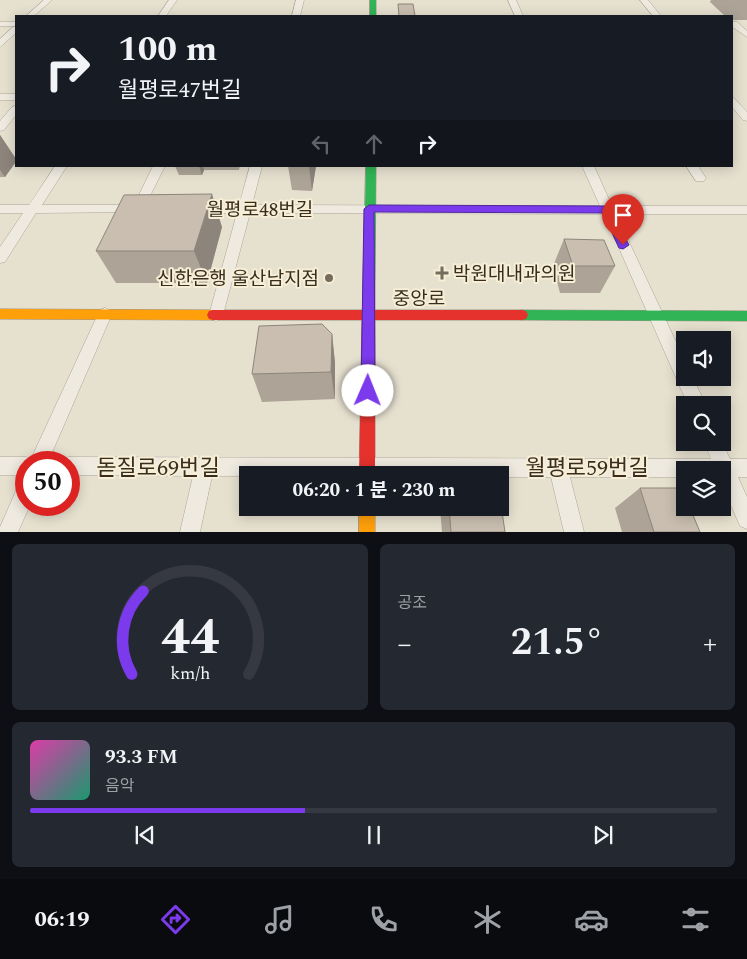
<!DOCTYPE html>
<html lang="ko">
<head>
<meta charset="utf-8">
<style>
	:root { --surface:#171b24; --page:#242831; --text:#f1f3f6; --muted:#9ea1a6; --line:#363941; --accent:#7c3aed }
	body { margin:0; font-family:Spectral,"Noto Sans KR",serif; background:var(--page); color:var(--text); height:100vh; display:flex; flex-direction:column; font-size:19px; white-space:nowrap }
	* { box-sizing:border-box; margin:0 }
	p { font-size:16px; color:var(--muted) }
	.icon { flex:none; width:28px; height:28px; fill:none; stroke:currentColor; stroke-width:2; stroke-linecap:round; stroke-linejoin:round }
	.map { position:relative; height:532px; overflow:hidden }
	.panel { display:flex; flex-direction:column; gap:12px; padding:12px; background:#0d0f14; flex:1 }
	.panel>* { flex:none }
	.guide { position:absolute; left:15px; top:15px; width:718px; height:152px; border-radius:0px; box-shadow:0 2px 12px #0003; background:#171b24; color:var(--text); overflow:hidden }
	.fabs { position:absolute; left:676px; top:331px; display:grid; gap:10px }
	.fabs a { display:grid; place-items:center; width:55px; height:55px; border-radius:0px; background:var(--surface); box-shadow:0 2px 12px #0003; font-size:25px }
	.speed { position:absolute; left:15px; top:451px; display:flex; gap:10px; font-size:25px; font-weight:700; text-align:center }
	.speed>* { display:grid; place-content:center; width:65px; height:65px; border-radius:50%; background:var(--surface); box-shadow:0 2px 12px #0003; line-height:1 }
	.speed .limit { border:8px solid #d22; background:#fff; color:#111 }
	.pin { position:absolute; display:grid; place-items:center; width:42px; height:42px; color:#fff; margin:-51px -21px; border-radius:50% 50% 50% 0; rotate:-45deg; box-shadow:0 0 5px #0007 }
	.pin .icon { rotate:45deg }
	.me { position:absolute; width:55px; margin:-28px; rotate:1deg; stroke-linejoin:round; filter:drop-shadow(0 0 4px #0008) }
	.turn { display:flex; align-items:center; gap:18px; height:105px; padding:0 20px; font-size:22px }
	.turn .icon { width:65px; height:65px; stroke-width:2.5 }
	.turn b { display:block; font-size:35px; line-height:42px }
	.lanes { display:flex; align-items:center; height:48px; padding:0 20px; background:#0003; justify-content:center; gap:25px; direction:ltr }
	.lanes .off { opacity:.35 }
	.big { font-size:38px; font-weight:700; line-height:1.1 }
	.panel .card { flex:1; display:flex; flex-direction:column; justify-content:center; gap:8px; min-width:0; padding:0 18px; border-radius:8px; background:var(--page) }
	.panel .dial { align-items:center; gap:0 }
	.dial svg { height:130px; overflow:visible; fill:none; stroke:var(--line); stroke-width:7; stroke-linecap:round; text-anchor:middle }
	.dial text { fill:var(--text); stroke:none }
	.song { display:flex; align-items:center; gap:15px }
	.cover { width:60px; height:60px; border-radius:8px; background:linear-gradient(135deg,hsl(320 70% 55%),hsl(160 70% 35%)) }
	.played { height:5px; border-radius:2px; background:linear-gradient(90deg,var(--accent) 40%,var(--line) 40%) }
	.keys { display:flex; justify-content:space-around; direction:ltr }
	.heat { display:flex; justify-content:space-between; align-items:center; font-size:28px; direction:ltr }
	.panel .tiles { flex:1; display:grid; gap:12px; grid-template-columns:1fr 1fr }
	.card:last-child { grid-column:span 2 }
	.trip { position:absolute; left:239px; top:466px; width:270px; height:50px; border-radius:0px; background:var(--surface); box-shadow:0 2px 12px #0003; font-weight:700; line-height:50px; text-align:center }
	.menu { display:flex; height:80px; justify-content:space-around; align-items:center; background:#090b0e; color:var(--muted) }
	.menu .icon { width:35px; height:35px }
	.menu .current { color:var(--accent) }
	.menu b { font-size:22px; color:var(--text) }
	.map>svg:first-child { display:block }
</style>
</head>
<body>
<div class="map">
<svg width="747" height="532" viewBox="0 0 747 532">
	<rect width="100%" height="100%" fill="#e6e0cf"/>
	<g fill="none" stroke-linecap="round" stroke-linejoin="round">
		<g stroke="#aba597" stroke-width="1">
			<path id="street" d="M44,0H52L34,16H26Z
				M169,0H177L166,16H158Z
				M296,0H304L300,16H292Z
				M508,0H516L523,16H515Z
				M640,0H648L661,16H653Z
				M0,22H16V26H0Z
				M731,22H737L747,31V37L731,26Z
				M13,27H16V33L0,47V39Z
				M0,94H16V100H0Z
				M731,97L734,98L747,112V121L743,120L731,106Z
				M16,106V115L4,130L0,131V121L12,107Z
				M55,166H67L42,205H134L153,166H165L142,212L36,213L5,262L0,263V247L23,213H0V205H29Z
				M250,166H262L252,205L600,206L582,166H594L612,206H747V214H616L685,361V378H693L706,405H688L604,214L250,213L223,315L221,319L216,321L211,319L209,315L237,213H198L192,209L198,205H239Z
				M686,166H698L706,178L704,181H696Z
				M105,308L110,310L112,314L48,462H26V475H0V457H26L31,459L98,314L100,310Z
				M704,442H722L730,459H747V477H738L747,497V529L740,526L722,485V470H685V477H570L584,532H564L551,477H500V475L212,476L200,532H180L193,476L69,475V462H61L62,459L69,457L711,459Z
				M26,481V505H30L18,532H0V527L19,484Z"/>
		</g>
		<g stroke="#9b9488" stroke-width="1">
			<path id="fast" d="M370,0H376V16H370Z
				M366,166H376L375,288L373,291H365L363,288Z
				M522,310L747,311V321L522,320L518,319L516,315L518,311Z"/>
		</g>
		<g stroke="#9b9488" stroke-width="1">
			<path id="slow" d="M0,309L213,310L217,311L219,315L217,319L213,320L0,319Z
				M359,508H375V532H359Z"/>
		</g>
		<g stroke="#9b9488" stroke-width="1">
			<path id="jam" d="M369,283L373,285L375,288V310H522L526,311L528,315L526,319L522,320H375V475H359L362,320H213L209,319L207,315L209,311L213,310H363V288L365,285Z"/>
		</g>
		<use href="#street" fill="#eeeae0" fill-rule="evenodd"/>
		<use href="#fast" fill="#30b455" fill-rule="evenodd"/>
		<use href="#slow" fill="#ff9f0a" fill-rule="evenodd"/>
		<use href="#jam" fill="#e5322d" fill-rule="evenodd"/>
	</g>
	<path fill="#ada397" d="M711,0H747V20H731V16H725L710,2Z
		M0,135L16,159L5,177H0Z
		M175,166H240L239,170H204L202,175H179Z
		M288,166H316L312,191L292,190Z
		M222,227L207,283H116L96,251Z
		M564,239L615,266L600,293H560L553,266Z
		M332,334L335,363V399L262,402L252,374Z
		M445,468L496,475H443Z
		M640,488L700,532H622L615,508Z
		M440,508H500L505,532H442Z"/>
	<path fill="#8d857b" d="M0,135L16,159V162L5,177L0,170Z
		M199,166H203L204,170L202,175Z
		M309,166H316L312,191Z
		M212,194L222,227L207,283L194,251Z
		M332,334L335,363V399L331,372Z"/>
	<path fill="#c9beb0" stroke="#8d857b" d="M398,4H413L415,16H399Z
		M212,194L194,251H96L124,195Z
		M564,239L604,240L615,266H573Z
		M322,324L332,334L331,372L252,374L259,326Z
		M445,468H495L496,475H446Z
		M640,488H683L685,494V508H690L700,532H654Z
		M500,498L505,532H451L449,508H500Z"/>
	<path fill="#7c3aed" stroke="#51269a" d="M369,205L606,206L611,210L629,245L623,249L619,248L603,213L374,212L375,391L373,395L368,397L363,395L361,391L364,209Z"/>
	<g fill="#766c5d" stroke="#f6eed5" stroke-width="2">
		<path d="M439.5 265.5h5v5h5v5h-5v5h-5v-5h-5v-5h5z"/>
		<circle cx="329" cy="278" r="5"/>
	</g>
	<g text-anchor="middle" stroke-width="4" stroke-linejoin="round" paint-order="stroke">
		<g font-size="19" fill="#3a2d1f" stroke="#f6eed5">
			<text x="260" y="216">월평로48번길</text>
			<text x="419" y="305">중앙로</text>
		</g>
		<g font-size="19" fill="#3a2d1f" stroke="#f6eed5" text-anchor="start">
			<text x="453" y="280">박원대내과의원</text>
			<text x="319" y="285" text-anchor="end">신한은행 울산남지점</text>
		</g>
		<g font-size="22" fill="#3a2d1f" stroke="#f6eed5">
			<text x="158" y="475">돋질로69번길</text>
			<text x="587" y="475">월평로59번길</text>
		</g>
	</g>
</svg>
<div class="fabs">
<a><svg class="icon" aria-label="sound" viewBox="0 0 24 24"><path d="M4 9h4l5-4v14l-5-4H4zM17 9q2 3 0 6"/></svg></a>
<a><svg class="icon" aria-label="search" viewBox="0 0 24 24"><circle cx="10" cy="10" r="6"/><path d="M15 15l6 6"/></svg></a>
<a><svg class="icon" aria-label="layers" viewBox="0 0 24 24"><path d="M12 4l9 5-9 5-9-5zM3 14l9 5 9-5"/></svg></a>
</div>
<div class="speed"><div class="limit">50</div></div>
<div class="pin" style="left:623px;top:245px;background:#d93025"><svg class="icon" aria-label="arrive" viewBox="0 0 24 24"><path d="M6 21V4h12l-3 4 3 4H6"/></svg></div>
<svg class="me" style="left:368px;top:391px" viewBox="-20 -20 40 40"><circle r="19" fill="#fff"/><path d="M0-13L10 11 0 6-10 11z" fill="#7c3aed"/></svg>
<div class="trip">06:20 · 1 분 · 230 m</div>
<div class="guide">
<div class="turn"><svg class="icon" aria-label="right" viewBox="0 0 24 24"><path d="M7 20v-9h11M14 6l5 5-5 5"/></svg><div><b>100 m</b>월평로47번길</div></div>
<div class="lanes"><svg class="icon off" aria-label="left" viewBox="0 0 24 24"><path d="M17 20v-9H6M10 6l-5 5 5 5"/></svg><svg class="icon off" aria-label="ahead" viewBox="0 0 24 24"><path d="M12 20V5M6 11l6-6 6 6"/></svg><svg class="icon" aria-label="right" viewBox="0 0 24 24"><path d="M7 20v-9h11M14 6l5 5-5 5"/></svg></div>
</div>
</div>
<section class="panel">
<div class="tiles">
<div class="card dial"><svg viewBox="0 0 100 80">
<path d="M14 69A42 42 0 1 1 86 69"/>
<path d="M14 69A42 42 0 0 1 21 18" stroke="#7c3aed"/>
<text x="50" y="56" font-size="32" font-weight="700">44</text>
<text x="50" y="72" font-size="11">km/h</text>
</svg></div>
<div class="card"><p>공조</p>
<div class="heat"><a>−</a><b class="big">21.5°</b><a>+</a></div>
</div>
<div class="card">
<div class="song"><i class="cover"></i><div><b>93.3 FM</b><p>음악</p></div></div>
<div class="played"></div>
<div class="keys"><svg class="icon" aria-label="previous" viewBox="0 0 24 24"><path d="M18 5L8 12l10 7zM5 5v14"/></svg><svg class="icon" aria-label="pause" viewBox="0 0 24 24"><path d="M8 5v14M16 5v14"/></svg><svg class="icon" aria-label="next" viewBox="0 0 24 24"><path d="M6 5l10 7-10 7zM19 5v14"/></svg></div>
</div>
</div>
</section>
<nav class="menu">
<b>06:19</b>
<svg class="icon current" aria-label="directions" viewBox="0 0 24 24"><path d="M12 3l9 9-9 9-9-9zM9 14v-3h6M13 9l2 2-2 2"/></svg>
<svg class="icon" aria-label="music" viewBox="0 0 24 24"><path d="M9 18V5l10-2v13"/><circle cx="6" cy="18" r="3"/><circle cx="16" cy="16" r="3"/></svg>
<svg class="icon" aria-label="phone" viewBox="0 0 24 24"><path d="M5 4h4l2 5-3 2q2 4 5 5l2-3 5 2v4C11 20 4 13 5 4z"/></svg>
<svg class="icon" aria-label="climate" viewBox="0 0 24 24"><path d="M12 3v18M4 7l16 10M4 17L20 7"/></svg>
<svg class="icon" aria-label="car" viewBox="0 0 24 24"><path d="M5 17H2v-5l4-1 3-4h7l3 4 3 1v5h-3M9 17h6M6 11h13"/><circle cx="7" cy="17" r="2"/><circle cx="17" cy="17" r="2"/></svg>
<svg class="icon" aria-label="filters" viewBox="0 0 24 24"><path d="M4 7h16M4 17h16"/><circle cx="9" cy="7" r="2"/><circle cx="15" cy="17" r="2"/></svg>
</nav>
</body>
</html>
